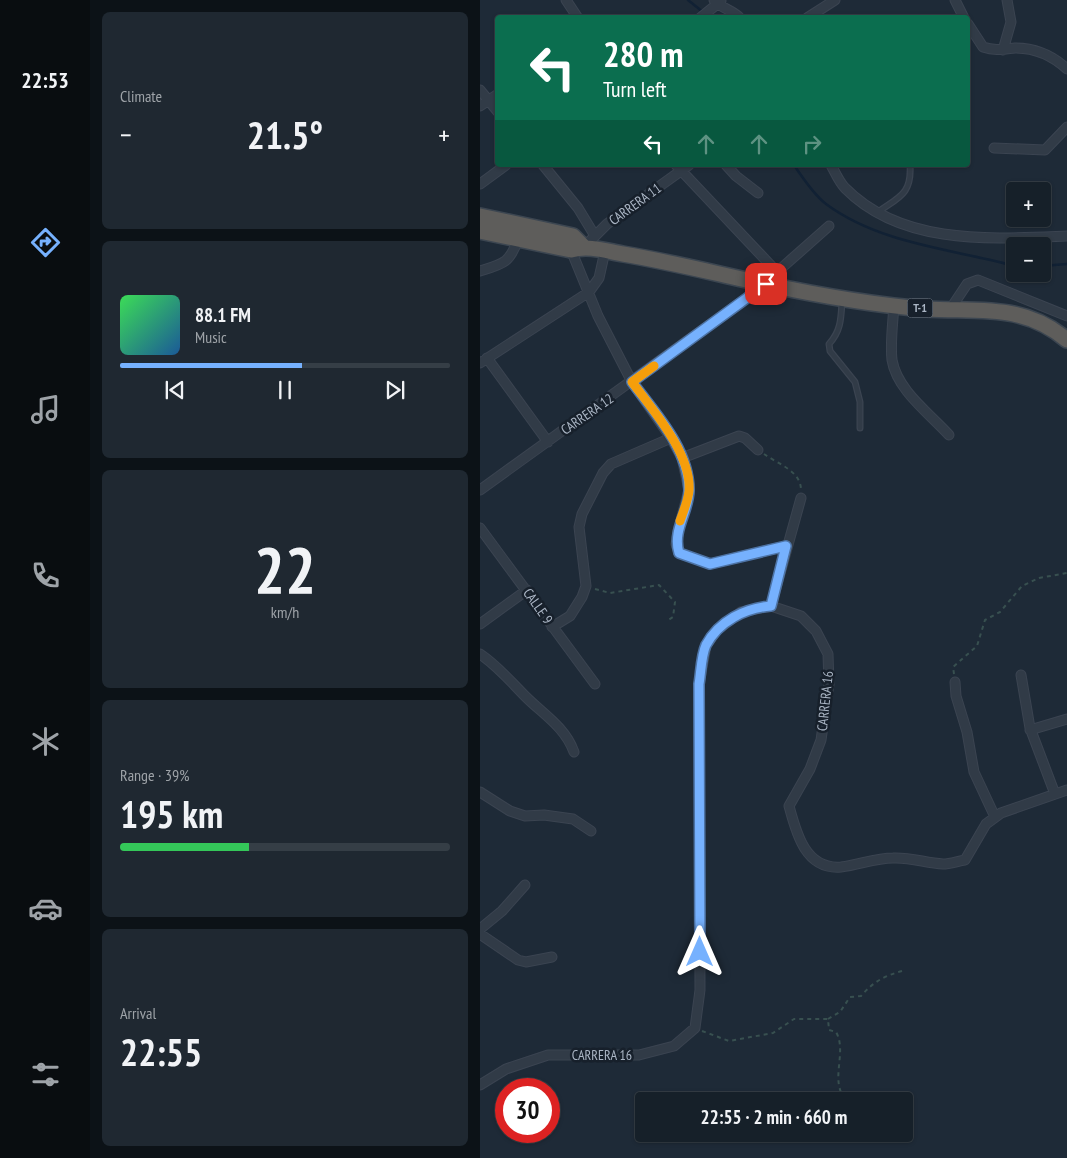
<!DOCTYPE html>
<html lang="en">
<head>
<meta charset="utf-8">
<style>
	:root { --surface:#162029; --page:#1f2831; --text:#f1f3f6; --muted:#9ea3a8; --line:#353e46; --accent:#76b1fe }
	body { margin:0; font-family:"PT Sans Narrow",sans-serif; background:var(--page); color:var(--text); height:100vh; display:flex; flex-direction:column; font-size:19px; white-space:nowrap }
	* { box-sizing:border-box; margin:0 }
	p { font-size:16px; color:var(--muted) }
	.icon { flex:none; width:28px; height:28px; fill:none; stroke:currentColor; stroke-width:2; stroke-linecap:round; stroke-linejoin:round }
	.map { position:relative; flex:1; overflow:hidden }
	.sheet { display:flex; flex-direction:column; gap:12px; padding:12px; background:#0c1217; width:390px }
	.sheet>* { flex:none }
	.hud { position:absolute; left:15px; top:15px; width:475px; height:152px; border-radius:5px; box-shadow:0 1px 4px #0004,0 0 0 1px var(--line); background:#0b6e4f; color:#fff; overflow:hidden }
	.buttons { position:absolute; left:526px; top:182px; display:grid; gap:10px }
	.buttons a { display:grid; place-items:center; width:45px; height:45px; border-radius:5px; background:var(--surface); box-shadow:0 1px 4px #0004,0 0 0 1px var(--line); font-size:25px }
	.speed { position:absolute; left:15px; top:1078px; display:flex; gap:10px; font-size:25px; font-weight:700; text-align:center }
	.speed>* { display:grid; place-content:center; width:65px; height:65px; border-radius:50%; background:var(--surface); box-shadow:0 1px 4px #0004,0 0 0 1px var(--line); line-height:1 }
	.speed .limit { border:8px solid #d22; background:#fff; color:#111 }
	.pin { position:absolute; display:grid; place-items:center; width:42px; height:42px; color:#fff; margin:-21px; border-radius:10px; box-shadow:0 2px 8px #0006 }
	.me { position:absolute; width:55px; margin:-28px; rotate:0deg; stroke-linejoin:round; filter:drop-shadow(0 0 4px #0008) }
	.turn { display:flex; align-items:center; gap:18px; height:105px; padding:0 25px; font-size:22px }
	.turn .icon { width:65px; height:65px; stroke-width:2.5 }
	.turn b { display:block; font-size:35px; line-height:42px }
	.lanes { display:flex; align-items:center; height:48px; padding:0 25px; background:#0003; justify-content:center; gap:25px; direction:ltr }
	.lanes .off { opacity:.35 }
	.big { font-size:38px; font-weight:700; line-height:1.1 }
	.sheet .widget { flex:1; display:flex; flex-direction:column; justify-content:center; gap:8px; min-width:0; padding:0 18px; border-radius:8px; background:var(--page) }
	.sheet .dial { align-items:center; gap:0 }
	.dial b { font-size:65px; line-height:1 }
	.song { display:flex; align-items:center; gap:15px }
	.cover { width:60px; height:60px; border-radius:8px; background:linear-gradient(135deg,hsl(130 70% 55%),hsl(210 70% 35%)) }
	.played { height:5px; border-radius:2px; background:linear-gradient(90deg,var(--accent) 55%,var(--line) 55%) }
	.keys { display:flex; justify-content:space-around; direction:ltr }
	.heat { display:flex; justify-content:space-between; align-items:center; font-size:28px; direction:ltr }
	.charge { height:8px; border-radius:4px; background:linear-gradient(90deg,#34c759 39%,var(--line) 0) }
	.trip { position:absolute; left:155px; top:1092px; width:278px; height:50px; border-radius:5px; background:var(--surface); box-shadow:0 1px 4px #0004,0 0 0 1px var(--line); font-weight:700; line-height:50px; text-align:center }
	main { display:flex; flex:1; min-height:0 }
	.menu { display:flex; flex-direction:column; width:90px; justify-content:space-around; align-items:center; background:#090d10; color:var(--muted) }
	.menu .icon { width:35px; height:35px }
	.menu .selected { color:var(--accent) }
	.menu b { font-size:22px; color:var(--text) }
	.map>svg:first-child { display:block }
</style>
</head>
<body>
<main>
<nav class="menu">
<b>22:53</b>
<svg class="icon selected" aria-label="directions" viewBox="0 0 24 24"><path d="M12 3l9 9-9 9-9-9zM9 14v-3h6M13 9l2 2-2 2"/></svg>
<svg class="icon" aria-label="music" viewBox="0 0 24 24"><path d="M9 18V5l10-2v13"/><circle cx="6" cy="18" r="3"/><circle cx="16" cy="16" r="3"/></svg>
<svg class="icon" aria-label="phone" viewBox="0 0 24 24"><path d="M5 4h4l2 5-3 2q2 4 5 5l2-3 5 2v4C11 20 4 13 5 4z"/></svg>
<svg class="icon" aria-label="climate" viewBox="0 0 24 24"><path d="M12 3v18M4 7l16 10M4 17L20 7"/></svg>
<svg class="icon" aria-label="car" viewBox="0 0 24 24"><path d="M5 17H2v-5l4-1 3-4h7l3 4 3 1v5h-3M9 17h6M6 11h13"/><circle cx="7" cy="17" r="2"/><circle cx="17" cy="17" r="2"/></svg>
<svg class="icon" aria-label="filters" viewBox="0 0 24 24"><path d="M4 7h16M4 17h16"/><circle cx="9" cy="7" r="2"/><circle cx="15" cy="17" r="2"/></svg>
</nav>
<section class="sheet">
<div class="widget"><p>Climate</p>
<div class="heat"><a>−</a><b class="big">21.5°</b><a>+</a></div>
</div>
<div class="widget">
<div class="song"><i class="cover"></i><div><b>88.1 FM</b><p>Music</p></div></div>
<div class="played"></div>
<div class="keys"><svg class="icon" aria-label="previous" viewBox="0 0 24 24"><path d="M18 5L8 12l10 7zM5 5v14"/></svg><svg class="icon" aria-label="pause" viewBox="0 0 24 24"><path d="M8 5v14M16 5v14"/></svg><svg class="icon" aria-label="next" viewBox="0 0 24 24"><path d="M6 5l10 7-10 7zM19 5v14"/></svg></div>
</div>
<div class="widget dial"><b>22</b><p>km/h</p></div>
<div class="widget"><p>Range · 39%</p><b class="big">195 km</b><div class="charge"></div></div>
<div class="widget"><p>Arrival</p><b class="big">22:55</b></div>
</section>
<div class="map">
<svg width="587" height="1158" viewBox="0 0 587 1158">
	<rect width="100%" height="100%" fill="#1e2a37"/>
	<g fill="none" stroke-linecap="round" stroke-linejoin="round">
		<path stroke="#112134" stroke-width="2.5" d="M208,0L223,12
			M314,165C322,177 334,195 346,204C400,244 472,249 535,266
			M562,266L587,264"/>
		<g stroke="#3b4451" stroke-width="7">
			<path id="service" d="M398,212C419,197 432,194 430,165
				M362,301C361,319 361,331 349,344L350,351L375,382L380,402V428"/>
		</g>
		<g stroke="#3b4451" stroke-width="11">
			<path id="minor" d="M86,0L98,18
				M234,0C240,8 253,10 260,18
				M475,0L484,18
				M220,18L241,1
				M327,18L355,0
				M488,24L503,47C515,51 524,49 535,48C555,48 573,56 587,69
				M523,50L531,22L527,0
				M0,90L18,112
				M0,106L18,94
				M514,148L565,150L587,127
				M63,165L98,208L115,236
				M196,165L297,272
				M246,165L256,176L278,193
				M351,165C355,172 359,182 365,188C422,246 512,239 587,236
				M0,184L26,165
				M104,247L127,224L209,165
				M91,250L118,316L152,382L191,438L202,458L209,490L198,531L196,544L199,553L230,564L306,546
				M0,271C23,264 30,263 38,239
				M297,272L349,226
				M414,305C413,322 410,343 412,360C417,390 449,413 469,435
				M471,308L487,284L498,280L587,316
				M7,358L68,442
				M0,363L109,292L119,278L125,251
				M202,458L259,436L265,438L278,450
				M0,490L286,284
				M0,528L115,684
				M291,606L321,498
				M0,624L47,590
				M72,627L90,616L102,597L106,586L99,527L102,514L123,473L131,464L191,438
				M0,654C18,666 31,682 46,697C63,714 85,727 94,752
				M541,675L550,728L575,794
				M475,682L476,696L487,732L494,772L515,817
				M550,730L587,719
				M0,792L30,811L45,816L64,815L93,819L111,831
				M0,929L22,911L45,885
				M0,934L38,960L46,962L72,957
				M0,1085L26,1069L68,1055H159L194,1046L215,1028L220,990L219,684L226,646L237,630L261,612L291,606L321,616L336,631L348,654L349,684L341,740L330,769L309,806C316,832 325,870 361,867C379,865 395,858 413,858C430,857 446,863 463,864C470,864 478,861 485,860L506,824L521,813L587,790"/>
		</g>
		<g stroke="#3c4651" stroke-width="18">
			<path id="trunk" d="M0,216L93,236L104,247
				M0,231L91,250C109,245 126,251 143,254C191,262 238,274 285,284C337,295 393,305 446,309C499,312 543,303 587,340"/>
		</g>
		<path stroke="#385050" stroke-width="2" stroke-dasharray="4 4" stroke-linecap="butt" d="M284,454C298,464 321,471 321,490
			M115,589L130,593L179,585L195,602L193,617L187,621
			M474,674L473,667L497,646L505,620L520,612L542,586L559,578L587,573
			M348,1019L360,1012L370,997L381,996C393,982 404,976 422,971
			M222,1031L249,1041L293,1033L314,1019H348L349,1030L356,1032C368,1053 348,1082 367,1101"/>
		<use href="#service" stroke="#313b47" stroke-width="4.5"/>
		<use href="#minor" stroke="#313b47" stroke-width="9"/>
		<use href="#trunk" stroke="#5e5d5b" stroke-width="15"/>
	</g>
	<g fill="none" stroke-linecap="round" stroke-linejoin="round">
		<g stroke="#4d73a5" stroke-width="12">
			<path id="route" d="M220,952L219,684C221,673 221,656 226,645C239,621 265,608 291,606L306,546L230,564L199,553C192,530 209,512 209,490C209,449 175,413 152,382L286,284"/>
		</g>
		<use href="#route" stroke="#76b1fe" stroke-width="9"/>
		<path stroke="#f59e0b" stroke-width="9" d="M174,366L152,382C173,410 212,455 209,491C208,501 203,512 200,521"/>
	</g>
	<g text-anchor="middle" stroke-width="5" stroke-linejoin="round" paint-order="stroke">
		<rect fill="#17202b" stroke="#7f8997" stroke-width="1" x="427.5" y="298.5" width="25" height="19" rx="4"/>
		<g font-size="12" font-weight="bold" fill="#abb6c5">
			<text x="440" y="312">T-1</text>
		</g>
		<g font-size="14" fill="#abb6c5" stroke="#17202b">
			<text transform="translate(155 204) rotate(-36)" y="5">CARRERA 11</text>
			<text transform="translate(107 414) rotate(-35)" y="5">CARRERA 12</text>
			<text transform="translate(58 606) rotate(55)" y="5">CALLE 9</text>
			<text transform="translate(345 701) rotate(-84)" y="5">CARRERA 16</text>
			<text x="122" y="1060">CARRERA 16</text>
		</g>
	</g>
</svg>
<div class="buttons">
<a>+</a>
<a>−</a>
</div>
<div class="speed"><div class="limit">30</div></div>
<div class="pin" style="left:286px;top:284px;background:#d93025"><svg class="icon" aria-label="arrive" viewBox="0 0 24 24"><path d="M6 21V4h12l-3 4 3 4H6"/></svg></div>
<svg class="me" style="left:220px;top:952px" viewBox="-20 -20 40 40"><path d="M0-17L14 15 0 8-14 15z" fill="#76b1fe" stroke="#fff" stroke-width="4"/></svg>
<div class="trip">22:55 · 2 min · 660 m</div>
<div class="hud">
<div class="turn"><svg class="icon" aria-label="left" viewBox="0 0 24 24"><path d="M17 20v-9H6M10 6l-5 5 5 5"/></svg><div><b>280 m</b>Turn left</div></div>
<div class="lanes"><svg class="icon" aria-label="left" viewBox="0 0 24 24"><path d="M17 20v-9H6M10 6l-5 5 5 5"/></svg><svg class="icon off" aria-label="ahead" viewBox="0 0 24 24"><path d="M12 20V5M6 11l6-6 6 6"/></svg><svg class="icon off" aria-label="ahead" viewBox="0 0 24 24"><path d="M12 20V5M6 11l6-6 6 6"/></svg><svg class="icon off" aria-label="right" viewBox="0 0 24 24"><path d="M7 20v-9h11M14 6l5 5-5 5"/></svg></div>
</div>
</div>
</main>
</body>
</html>
